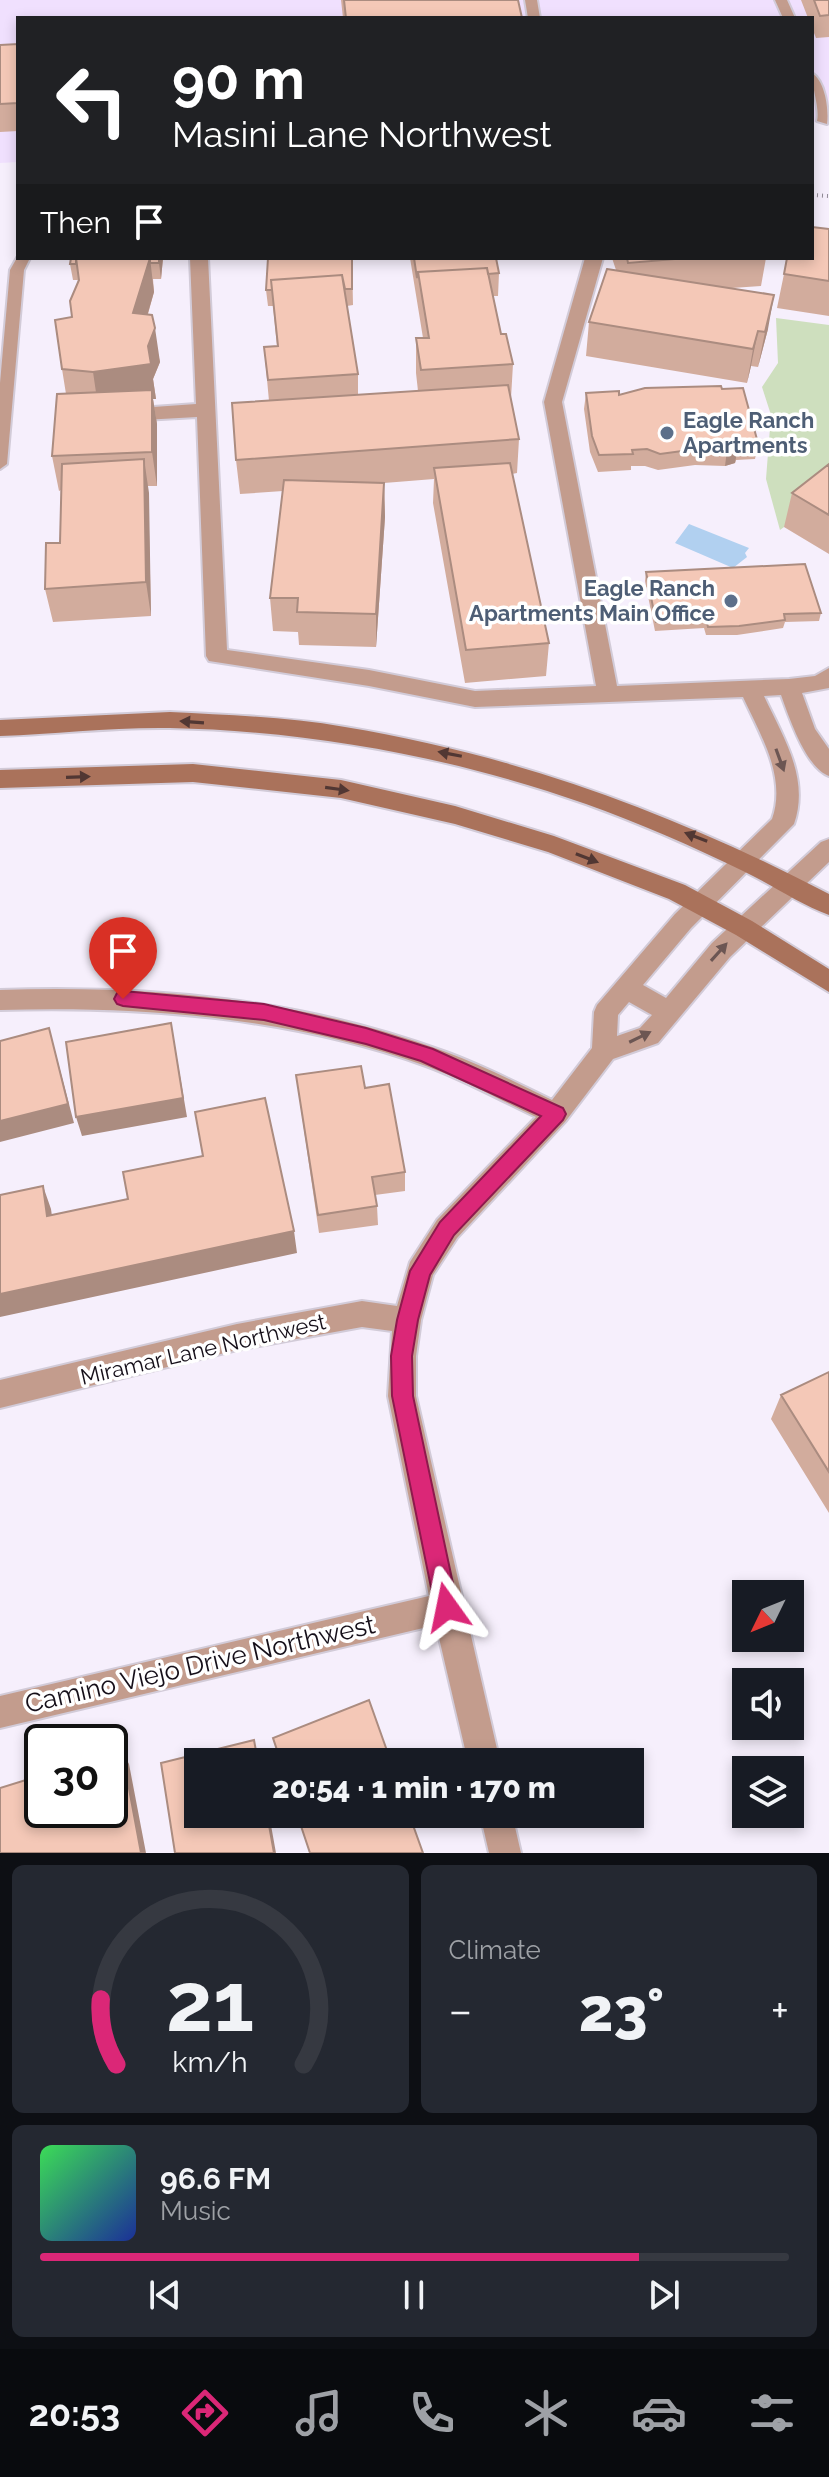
<!DOCTYPE html>
<html lang="en">
<head>
<meta charset="utf-8">
<style>
	:root { --surface:#171b24; --page:#242831; --text:#f1f3f6; --muted:#9ea1a6; --line:#363941; --accent:#db2777 }
	body { margin:0; font-family:Raleway,sans-serif; background:var(--page); color:var(--text); height:100vh; display:flex; flex-direction:column; font-size:30px; white-space:nowrap }
	* { box-sizing:border-box; margin:0 }
	p { font-size:26px; color:var(--muted) }
	.icon { flex:none; width:44px; height:44px; fill:none; stroke:currentColor; stroke-width:2; stroke-linecap:round; stroke-linejoin:round }
	.map { position:relative; height:1853px; overflow:hidden }
	.drawer { display:flex; flex-direction:column; gap:12px; padding:12px; background:#0d0f14; flex:1 }
	.drawer>* { flex:none }
	.guide { position:absolute; left:16px; top:16px; width:798px; height:244px; border-radius:0px; box-shadow:0 4px 12px #0003; background:#202124; color:#fff; overflow:hidden }
	.needle { width:52px; rotate:227deg }
	.fabs { position:absolute; left:732px; top:1580px; display:grid; gap:16px }
	.fabs a { display:grid; place-items:center; width:72px; height:72px; border-radius:0px; background:var(--surface); box-shadow:0 4px 12px #0003; font-size:40px }
	.speed { position:absolute; left:24px; top:1724px; display:flex; gap:16px; font-size:40px; font-weight:700; text-align:center }
	.speed>* { display:grid; place-content:center; width:104px; height:104px; border-radius:50%; background:var(--surface); box-shadow:0 4px 12px #0003; line-height:1 }
	.speed .limit { border:4px solid #111; border-radius:12px; background:#fff; color:#111 }
	.pin { position:absolute; display:grid; place-items:center; width:68px; height:68px; color:#fff; margin:-82px -34px; border-radius:50% 50% 50% 0; rotate:-45deg; box-shadow:0 0 8px #0007 }
	.pin .icon { rotate:45deg }
	.me { position:absolute; width:88px; margin:-44px; rotate:348deg; stroke-linejoin:round; filter:drop-shadow(0 0 6px #0008) }
	.turn { display:flex; align-items:center; gap:28px; height:168px; padding:0 24px; font-size:36px }
	.turn .icon { width:104px; height:104px; stroke-width:2.5 }
	.turn b { display:block; font-size:56px; line-height:68px }
	.then { display:flex; align-items:center; height:76px; padding:0 24px; background:#0003; gap:16px; font-size:30px }
	.big { font-size:60px; font-weight:800; line-height:1.1 }
	.drawer .widget { flex:1; display:flex; flex-direction:column; justify-content:center; gap:12px; min-width:0; padding:0 28px; border-radius:12px; background:var(--page) }
	.drawer .dial { align-items:center; gap:0 }
	.dial svg { height:208px; overflow:visible; fill:none; stroke:var(--line); stroke-width:7; stroke-linecap:round; text-anchor:middle }
	.dial text { fill:var(--text); stroke:none }
	.song { display:flex; align-items:center; gap:24px }
	.cover { width:96px; height:96px; border-radius:12px; background:linear-gradient(135deg,hsl(130 70% 55%),hsl(230 70% 35%)) }
	.played { height:8px; border-radius:4px; background:linear-gradient(90deg,var(--accent) 80%,var(--line) 80%) }
	.keys { display:flex; justify-content:space-around; direction:ltr }
	.heat { display:flex; justify-content:space-between; align-items:center; font-size:44px; direction:ltr }
	.drawer .tiles { flex:1; display:grid; gap:12px; grid-template-columns:1fr 1fr }
	.widget:last-child { grid-column:span 2 }
	.trip { position:absolute; left:184px; top:1748px; width:460px; height:80px; border-radius:0px; background:var(--surface); box-shadow:0 4px 12px #0003; font-weight:800; line-height:80px; text-align:center }
	.tabs { display:flex; height:128px; justify-content:space-around; align-items:center; background:#090b0e; color:var(--muted) }
	.tabs .icon { width:56px; height:56px }
	.tabs .selected { color:var(--accent) }
	.tabs b { font-size:36px; color:var(--text) }
	.map>svg:first-child { display:block }
</style>
</head>
<body>
<div class="map">
<svg width="829" height="1853" viewBox="0 0 829 1853">
	<rect width="100%" height="100%" fill="#f6effc"/>
	<path fill="#f0e0fe" d="M0,0H829V121L812,122V18H18V162L0,163Z"/>
	<path fill="#cedfbe" d="M776,318L829,325V494L780,530L766,479L771,415L762,387L778,363Z"/>
	<path fill="#b1d0f0" d="M689,524L749,548L745,553L747,557L733,568L675,543Z"/>
	<g fill="none" stroke-linecap="round" stroke-linejoin="round">
		<g stroke="#d2cbd8" stroke-width="4">
			<path id="service" d="M525,0H537L540,18H528Z
				M775,0H787L795,18H783Z
				M812,73C825,81 829,109 827,124L817,121C820,109 812,89 812,73Z
				M18,256V258H30L24,270L7,464L0,469V383L10,270Z"/>
		</g>
		<g stroke="#d2cbd8" stroke-width="4">
			<path id="minor" d="M190,258H208L227,650L369,670L475,691L596,686L544,402L585,258H603L562,402L617,686L789,679L815,676L829,668V688L802,693L815,729L829,749V776C806,768 789,717 781,695L764,696C783,737 810,778 794,824L691,928L643,985L666,998L712,943L821,842L829,839V862L730,957L658,1043L613,1059L565,1122L457,1238L433,1275L421,1320L416,1356V1396L500,1762H468L436,1625L0,1728V1696L429,1596L388,1396L392,1331L362,1327L237,1350L0,1408V1380L237,1324L362,1301L397,1306L410,1262L437,1220L536,1117C500,1100 464,1080 426,1066C289,1017 144,1006 0,1010V990C152,985 303,999 446,1052C482,1065 517,1083 552,1100L592,1048L594,1012L597,1005L675,914L772,819C787,777 760,734 743,697L475,707L369,686L209,661L206,656L197,417L125,421L115,415L125,409L196,404ZM629,1002L652,1015L640,1028L617,1036L618,1015Z
				M480,1814H512L521,1853H489Z"/>
		</g>
		<g stroke="#d2cbd8" stroke-width="4">
			<path id="secondary" d="M170,712C228,715 287,717 345,727C516,755 676,814 829,894V915C799,904 771,884 743,871C692,846 639,823 586,804C453,757 311,731 170,728C113,727 56,734 0,736V720Z
				M193,764L341,780L455,806L554,836L685,885L752,921L829,969V992L736,935L669,899L548,852L455,824L341,798L193,782L0,788V770Z"/>
		</g>
		<path stroke="#908a95" stroke-width="4" stroke-dasharray="1 4" stroke-linecap="butt" d="M812,195L829,196"/>
		<use href="#service" fill="#c39c8d" fill-rule="evenodd"/>
		<use href="#minor" fill="#c39c8d" fill-rule="evenodd"/>
		<use href="#secondary" fill="#aa725b" fill-rule="evenodd"/>
	</g>
	<path fill="#d2ac9d" d="M341,0H518L522,18H343Z
		M801,0H829V37L816,38L812,28V18H808Z
		M18,44V131L0,132V45Z
		M829,229V316L777,308L784,274Z
		M71,258H163L161,279H153L154,292L148,314L160,362L153,379L156,399H153L157,424V486H148L151,616L53,622L45,589L60,543L61,490L59,491L52,456L66,394L62,369L78,280H73L70,264Z
		M352,258L353,305L347,306L358,374V395L418,391L416,373V338H423L410,258H496L499,273L498,296H493L501,334L513,364L511,398L519,439L517,473L512,474L549,643L546,676L465,683L433,503L434,479L384,483L385,517L376,647L299,645L298,632L273,631L270,598L283,491L240,494L236,460L269,401L264,347L277,346L273,306H268L266,290Z
		M612,258H766L761,286L732,288L768,329L758,367L751,366L747,383L586,356L589,322L616,270Z
		M722,389L758,443L755,459L736,460L735,463L725,466L695,465L658,470L645,466H631V470L598,472L590,452L584,409L586,393L619,395Z
		M829,464V554L784,527L792,493Z
		M646,572L821,613L819,621L785,622L783,628L737,635H706L704,628L655,631L645,581Z
		M296,1075L365,1088L405,1172V1191L375,1195L377,1206L378,1225L319,1233Z
		M829,1372V1513L771,1419L781,1395Z"/>
	<path fill="#ab8c80" d="M150,258L154,292L138,347L133,313Z
		M159,258H163L161,279L159,263Z
		M774,295L768,329L758,367L765,332Z
		M155,328L160,362L153,379L156,399H153L157,424V486L152,452L98,406L93,372L148,346Z
		M758,331L751,366L747,383L753,349Z
		M738,447L735,463L725,466L727,450Z
		M144,459L149,493L151,616L146,582Z
		M384,483L385,517L376,647V614Z
		M171,1023L187,1117L82,1136L76,1117Z
		M49,1028L74,1123L0,1142V1121Z
		M43,1186L51,1209L55,1238L47,1216Z
		M294,1231L297,1253L0,1317V1294Z
		M122,1751L129,1764L146,1853H141Z
		M267,1814H269L276,1853H274Z"/>
	<path fill="#f4c8b7" stroke="#ab8c80" stroke-width="2" d="M344,0H518L522,18H346Z
		M814,0H829V15L820,16Z
		M18,44V103L0,104V45Z
		M812,227L829,229V281L784,274L787,258H812Z
		M71,258H76V264H70Z
		M76,258H150L133,313L152,315L155,328L148,346L151,364L93,372L62,369L55,320L72,317L70,301L79,280Z
		M150,258H159V263H150Z
		M268,258H352V289H345L342,275L271,280L272,290H266Z
		M414,258H496L499,273L488,274L487,268L418,272L417,278Z
		M627,258H687L628,263Z
		M487,268L501,334H506L513,364L421,370L416,338H429L418,272Z
		M607,269L774,295L765,332L758,331L753,349L589,322Z
		M342,275L358,374L268,380L264,347L278,346L271,280Z
		M508,385L519,439L236,460L232,403Z
		M721,386L722,389L743,388L758,443L737,444L738,447L727,450L697,449L660,454L647,449L632,450L633,454L599,455L592,436L586,393L619,391V395L645,388Z
		M152,390V452L52,456L57,394Z
		M144,459L146,582L45,589L46,543H60L62,464Z
		M510,463L549,643L466,650L434,468Z
		M829,464V515L792,493Z
		M284,480L384,483L376,614L297,612L298,598H270Z
		M805,564L821,613L784,614L785,620L739,626L708,627L706,619L656,622L646,572Z
		M171,1023L183,1098L76,1117L66,1042Z
		M49,1028L68,1104L0,1121V1041Z
		M361,1066L365,1088L389,1084L405,1172L372,1177L377,1206L318,1215L296,1075Z
		M265,1098L294,1231L0,1294V1195L43,1186L47,1216L128,1199L123,1172L203,1156L195,1112Z
		M829,1372V1472L781,1395Z
		M369,1700L391,1762H281L273,1738Z
		M254,1740L258,1762H198V1814H267L274,1853H175L161,1763Z
		M122,1751L141,1853H0V1788L42,1775V1810H110V1755Z
		M297,1814H409L423,1853H310Z"/>
	<defs><path id="oneway-solid" d="M-6-.8H1V-3.2L6.5 0L1 3.2V.8H-6Z" transform="scale(2)"/></defs>
	<g fill="#513733">
		<use href="#oneway-solid" transform="translate(192 722) rotate(-176)"/>
		<use href="#oneway-solid" transform="translate(450 754) rotate(-169)"/>
		<use href="#oneway-solid" transform="translate(78 777) rotate(-2)"/>
		<use href="#oneway-solid" transform="translate(337 789) rotate(8)"/>
		<use href="#oneway-solid" transform="translate(696 837) rotate(-159)"/>
		<use href="#oneway-solid" transform="translate(587 858) rotate(21)"/>
	</g>
	<g fill="#6c5653">
		<use href="#oneway-solid" transform="translate(780 760) rotate(70)"/>
		<use href="#oneway-solid" transform="translate(719 952) rotate(-48)"/>
		<use href="#oneway-solid" transform="translate(640 1037) rotate(-26)"/>
	</g>
	<path fill="#db2777" stroke="#8e194d" stroke-width="2" d="M123,991L264,1004L366,1028L433,1049L563,1108L566,1114L563,1120L454,1235L430,1275L418,1320L412,1356L413,1396L458,1607L455,1615L447,1618L438,1615L435,1607L392,1396L391,1356L397,1320L410,1271L440,1222L541,1116L421,1061L366,1044L264,1020L123,1006L117,1004L114,999L117,993Z"/>
	<g fill="#5c6f8a" stroke="#fff" stroke-width="3">
		<circle cx="667" cy="433" r="8"/>
		<circle cx="731" cy="601" r="8"/>
	</g>
	<g text-anchor="middle" stroke-width="7" stroke-linejoin="round" paint-order="stroke">
		<g font-size="22" font-weight="bold" fill="#4e5e75" stroke="#fff" text-anchor="start">
			<text x="683" y="428">Eagle Ranch<tspan x="683" dy="25">Apartments</tspan></text>
			<text x="715" y="596" text-anchor="end">Eagle Ranch<tspan x="715" dy="25">Apartments Main Office</tspan></text>
		</g>
		<g font-size="22" fill="#150f19" stroke="#fff">
			<text transform="translate(203 1349) rotate(-13)" y="8">Miramar Lane Northwest</text>
		</g>
		<g font-size="26" fill="#150f19" stroke="#fff">
			<text transform="translate(200 1664) rotate(-13)" y="9">Camino Viejo Drive Northwest</text>
		</g>
	</g>
</svg>
<div class="fabs">
<a><svg class="needle" viewBox="-14 -14 28 28"><path d="M0-13l5 13h-10z" fill="#e53935"/><path d="M0 13l5-13h-10z" fill="#9ea1a6"/></svg></a>
<a><svg class="icon" aria-label="sound" viewBox="0 0 24 24"><path d="M4 9h4l5-4v14l-5-4H4zM17 9q2 3 0 6"/></svg></a>
<a><svg class="icon" aria-label="layers" viewBox="0 0 24 24"><path d="M12 4l9 5-9 5-9-5zM3 14l9 5 9-5"/></svg></a>
</div>
<div class="speed"><div class="limit">30</div></div>
<div class="pin" style="left:123px;top:999px;background:#d93025"><svg class="icon" aria-label="arrive" viewBox="0 0 24 24"><path d="M6 21V4h12l-3 4 3 4H6"/></svg></div>
<svg class="me" style="left:447px;top:1607px" viewBox="-20 -20 40 40"><path d="M0-17L14 15 0 8-14 15z" fill="#db2777" stroke="#fff" stroke-width="4"/></svg>
<div class="trip">20:54 · 1 min · 170 m</div>
<div class="guide">
<div class="turn"><svg class="icon" aria-label="left" viewBox="0 0 24 24"><path d="M17 20v-9H6M10 6l-5 5 5 5"/></svg><div><b>90 m</b>Masini Lane Northwest</div></div>
<div class="then">Then<svg class="icon" aria-label="arrive" viewBox="0 0 24 24"><path d="M6 21V4h12l-3 4 3 4H6"/></svg></div>
</div>
</div>
<section class="drawer">
<div class="tiles">
<div class="widget dial"><svg viewBox="0 0 100 80">
<path d="M14 69A42 42 0 1 1 86 69"/>
<path d="M14 69A42 42 0 0 1 8 44" stroke="#db2777"/>
<text x="50" y="56" font-size="32" font-weight="700">21</text>
<text x="50" y="72" font-size="11">km/h</text>
</svg></div>
<div class="widget"><p>Climate</p>
<div class="heat"><a>−</a><b class="big">23°</b><a>+</a></div>
</div>
<div class="widget">
<div class="song"><i class="cover"></i><div><b>96.6 FM</b><p>Music</p></div></div>
<div class="played"></div>
<div class="keys"><svg class="icon" aria-label="previous" viewBox="0 0 24 24"><path d="M18 5L8 12l10 7zM5 5v14"/></svg><svg class="icon" aria-label="pause" viewBox="0 0 24 24"><path d="M8 5v14M16 5v14"/></svg><svg class="icon" aria-label="next" viewBox="0 0 24 24"><path d="M6 5l10 7-10 7zM19 5v14"/></svg></div>
</div>
</div>
</section>
<nav class="tabs">
<b>20:53</b>
<svg class="icon selected" aria-label="directions" viewBox="0 0 24 24"><path d="M12 3l9 9-9 9-9-9zM9 14v-3h6M13 9l2 2-2 2"/></svg>
<svg class="icon" aria-label="music" viewBox="0 0 24 24"><path d="M9 18V5l10-2v13"/><circle cx="6" cy="18" r="3"/><circle cx="16" cy="16" r="3"/></svg>
<svg class="icon" aria-label="phone" viewBox="0 0 24 24"><path d="M5 4h4l2 5-3 2q2 4 5 5l2-3 5 2v4C11 20 4 13 5 4z"/></svg>
<svg class="icon" aria-label="climate" viewBox="0 0 24 24"><path d="M12 3v18M4 7l16 10M4 17L20 7"/></svg>
<svg class="icon" aria-label="car" viewBox="0 0 24 24"><path d="M5 17H2v-5l4-1 3-4h7l3 4 3 1v5h-3M9 17h6M6 11h13"/><circle cx="7" cy="17" r="2"/><circle cx="17" cy="17" r="2"/></svg>
<svg class="icon" aria-label="filters" viewBox="0 0 24 24"><path d="M4 7h16M4 17h16"/><circle cx="9" cy="7" r="2"/><circle cx="15" cy="17" r="2"/></svg>
</nav>
</body>
</html>
